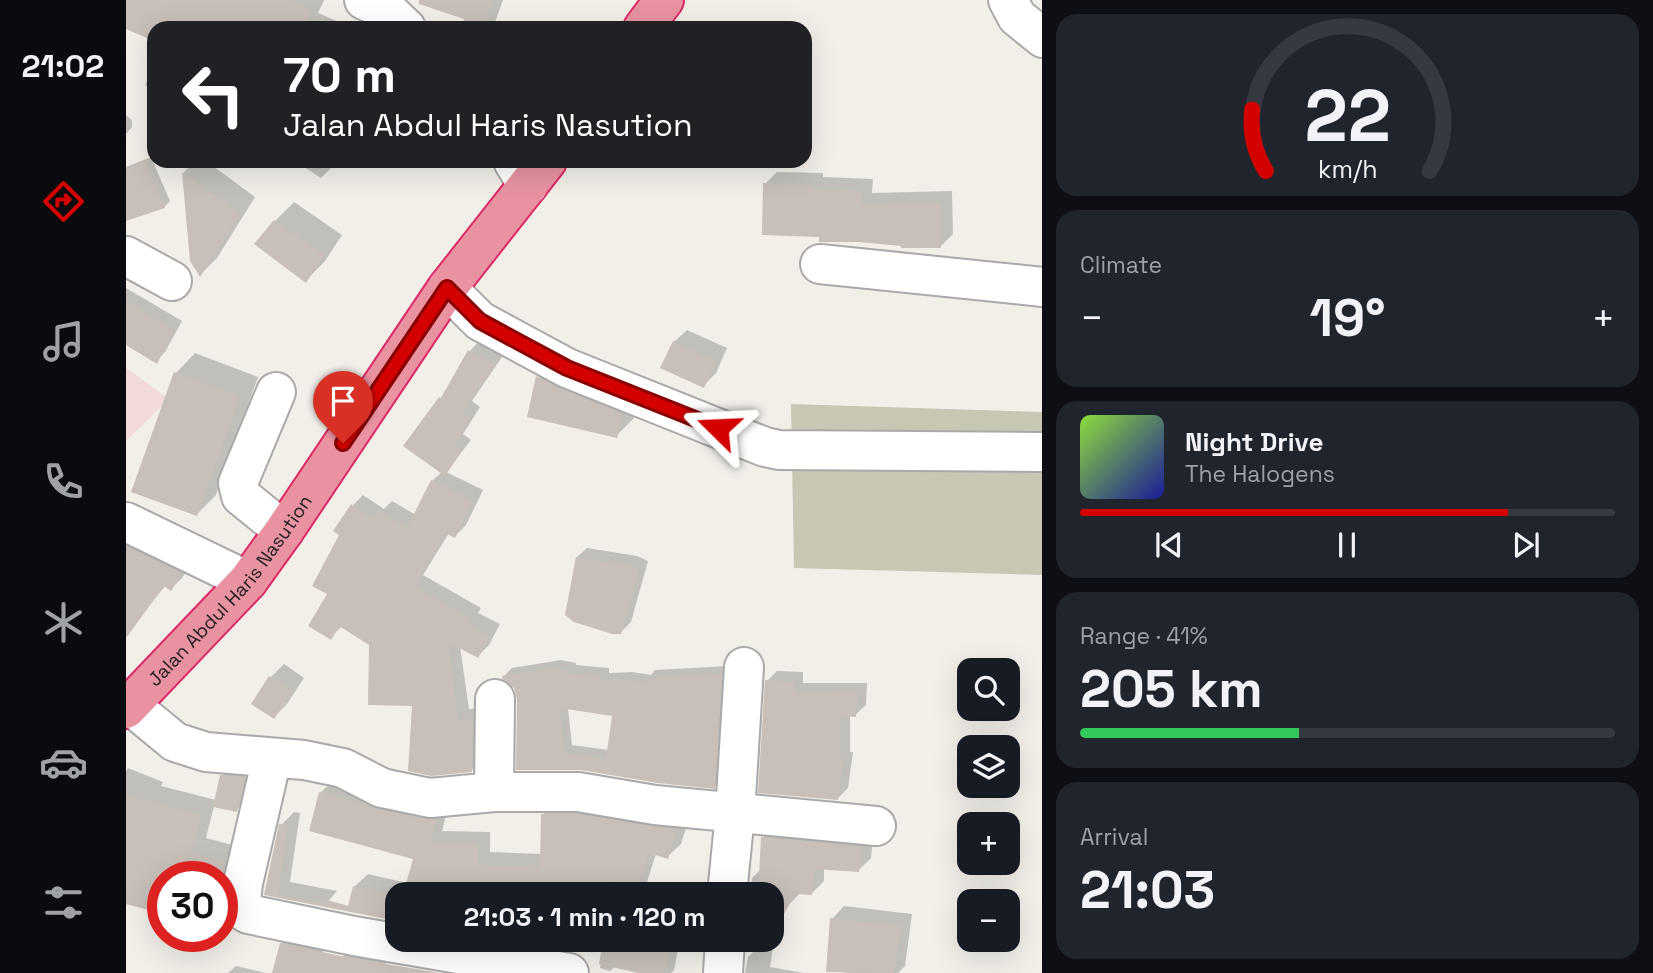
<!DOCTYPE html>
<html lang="en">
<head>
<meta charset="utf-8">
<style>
	:root { --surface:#171b24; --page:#20242c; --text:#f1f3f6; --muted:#9ea1a6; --line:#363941; --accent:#d40000 }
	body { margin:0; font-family:"Space Grotesk",sans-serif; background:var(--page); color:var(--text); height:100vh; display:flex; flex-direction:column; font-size:26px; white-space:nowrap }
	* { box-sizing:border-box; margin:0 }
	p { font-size:23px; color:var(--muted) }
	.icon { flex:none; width:38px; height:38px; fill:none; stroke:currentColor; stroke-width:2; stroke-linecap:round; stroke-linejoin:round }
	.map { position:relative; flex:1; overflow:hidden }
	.panel { display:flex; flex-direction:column; gap:14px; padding:14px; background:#0d0f14; width:611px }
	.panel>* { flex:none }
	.banner { position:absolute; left:21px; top:21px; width:665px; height:147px; border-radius:21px; box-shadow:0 7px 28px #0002; background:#202124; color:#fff; overflow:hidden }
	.tools { position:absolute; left:831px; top:658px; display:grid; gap:14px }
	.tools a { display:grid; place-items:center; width:63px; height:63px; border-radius:14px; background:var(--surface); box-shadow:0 7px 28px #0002; font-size:35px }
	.speed { position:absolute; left:21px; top:861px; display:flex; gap:14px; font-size:35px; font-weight:700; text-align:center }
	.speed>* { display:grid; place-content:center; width:91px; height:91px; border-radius:50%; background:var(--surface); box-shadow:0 7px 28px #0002; line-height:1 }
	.speed .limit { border:10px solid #d22; background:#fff; color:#111 }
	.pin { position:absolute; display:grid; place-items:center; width:60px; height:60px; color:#fff; margin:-72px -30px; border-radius:50% 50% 50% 0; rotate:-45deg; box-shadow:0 0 7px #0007 }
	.pin .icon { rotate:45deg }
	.me { position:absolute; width:77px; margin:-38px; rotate:291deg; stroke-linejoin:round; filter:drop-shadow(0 0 5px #0008) }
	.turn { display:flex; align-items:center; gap:24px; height:147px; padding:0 21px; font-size:32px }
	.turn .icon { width:91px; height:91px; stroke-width:2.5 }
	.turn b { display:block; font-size:49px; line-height:60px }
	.big { font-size:52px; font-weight:600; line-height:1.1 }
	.panel .tile { flex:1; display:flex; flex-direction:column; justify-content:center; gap:10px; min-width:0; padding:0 24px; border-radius:21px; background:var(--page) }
	.panel .dial { align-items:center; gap:0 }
	.dial svg { height:182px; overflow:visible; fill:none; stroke:var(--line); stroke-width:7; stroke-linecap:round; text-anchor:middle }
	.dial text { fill:var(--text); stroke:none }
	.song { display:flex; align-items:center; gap:21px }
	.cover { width:84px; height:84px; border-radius:10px; background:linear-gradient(135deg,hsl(90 70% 55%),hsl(240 70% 35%)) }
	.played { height:7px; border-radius:4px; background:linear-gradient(90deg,var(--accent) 80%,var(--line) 80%) }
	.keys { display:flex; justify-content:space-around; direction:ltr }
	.heat { display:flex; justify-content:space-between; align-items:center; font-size:38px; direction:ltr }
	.charge { height:10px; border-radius:5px; background:linear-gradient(90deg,#34c759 41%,var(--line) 0) }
	.trip { position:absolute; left:259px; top:882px; width:399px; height:70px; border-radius:21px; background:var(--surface); box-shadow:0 7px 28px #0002; font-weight:600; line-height:70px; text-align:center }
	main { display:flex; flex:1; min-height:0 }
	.tab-bar { display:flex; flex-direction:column; width:126px; justify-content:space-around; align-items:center; background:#090b0e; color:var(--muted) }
	.tab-bar .icon { width:49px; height:49px }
	.tab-bar .active { color:var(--accent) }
	.tab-bar b { font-size:32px; color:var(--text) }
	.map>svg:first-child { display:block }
</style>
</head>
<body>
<main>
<nav class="tab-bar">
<b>21:02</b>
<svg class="icon active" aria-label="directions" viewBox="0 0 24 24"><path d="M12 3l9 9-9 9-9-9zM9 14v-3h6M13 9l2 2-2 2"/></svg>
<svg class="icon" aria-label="music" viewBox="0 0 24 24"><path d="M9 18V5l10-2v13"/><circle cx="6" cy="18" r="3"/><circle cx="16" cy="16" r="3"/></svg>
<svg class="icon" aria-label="phone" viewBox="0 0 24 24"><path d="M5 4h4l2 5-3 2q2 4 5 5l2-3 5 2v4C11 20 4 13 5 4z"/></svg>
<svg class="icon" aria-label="climate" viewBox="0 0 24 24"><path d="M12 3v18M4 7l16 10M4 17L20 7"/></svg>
<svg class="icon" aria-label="car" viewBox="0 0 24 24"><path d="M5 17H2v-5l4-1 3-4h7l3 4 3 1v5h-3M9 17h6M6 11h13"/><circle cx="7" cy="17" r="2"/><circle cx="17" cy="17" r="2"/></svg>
<svg class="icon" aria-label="filters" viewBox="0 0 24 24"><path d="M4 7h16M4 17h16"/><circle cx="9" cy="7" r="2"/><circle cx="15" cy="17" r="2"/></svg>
</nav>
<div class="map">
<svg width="917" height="973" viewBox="0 0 917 973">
	<rect width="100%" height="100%" fill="#f2efe9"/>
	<path fill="#f2dad9" d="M0,368L43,399L0,441Z"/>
	<path fill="#c7c7b4" d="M665,404L916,412V575L668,568Z"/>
	<path fill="#0003" fill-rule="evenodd" d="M0,0H198L192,13L227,28H28V39L0,28Z
		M303,0H377L367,28H337L340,18Z
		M28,66V90L19,85Z
		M0,115L6,120V127L0,134Z
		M25,157L44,201L38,207L0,214V167Z
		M69,161H80L129,197L91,258L75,274L66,261L58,172Z
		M169,161H212L195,178Z
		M651,172L697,173V177L747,179L746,193L826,191L827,234L815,246L777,244L695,235L639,184Z
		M168,202L216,235L199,261L180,280L149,221Z
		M0,288L56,321L39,352L30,361L0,344Z
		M561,330L601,348L590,373L577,386L548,342Z
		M354,340L378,354L346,401L354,407L337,434L345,440L320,472L357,490L340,525L329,536L323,533L297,575L355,608L352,613L374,624L363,645L352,656L334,647L343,709L357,708V759L346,770L287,704L245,644L216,626L204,638V593L216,535L226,506L237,495L258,509L266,501L290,515L306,481L316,472L315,398L344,351Z
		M69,353L132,377L90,495L71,514L8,491L50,373Z
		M431,358L514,394L509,417L490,436L412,377Z
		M0,536L66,562L56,578L45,589L40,585L7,625L0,620Z
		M461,548L511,556L522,561L505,622L495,632L451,557Z
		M435,660L450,663V665L483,668V673L506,672L525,675L529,670L603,666L597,778L588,787L456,769L392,768L393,698L389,687L378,676L386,668ZM442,708L488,715L483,750L446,745Z
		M158,664L178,678L161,704L148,717L128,703L145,677Z
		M651,671L677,672V683H741L740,705L729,715H724V752H727L722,788L711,799L641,681Z
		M109,763L131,765L123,797L110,810L88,806L80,838L114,847L108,877L96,889V877H37L0,902V771L2,768L37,782L35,786L90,800L96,776Z
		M208,780L322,807L316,831L364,832V852L416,854L417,815L430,801L563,819L555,844L541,857L530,854L517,894H271V919L222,911L228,887L242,874L281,883L289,857L194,793Z
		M168,812L174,813L164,882L211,891L198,906L140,894L155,825Z
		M649,826L747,835L745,858L733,870L698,868V881L686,893H674L658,910L646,909V894H625L626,878L635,869L636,838Z
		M718,906L786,914L779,966L772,973H723L702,970L706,919Z
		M171,928L201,934L192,973H148L155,944Z
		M478,940H554L548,970L545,973H516L490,965L484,971L474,968Z
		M233,941L262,946L259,973H215L217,956Z
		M634,945L647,947L644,967L678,973H619L622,957Z
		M110,966L140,973H102Z"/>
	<path fill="#c7bfb8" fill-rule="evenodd" d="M0,0H163L185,9L177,28H28V41L0,29Z
		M293,0H367L357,28H335L338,19L293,4Z
		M19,161L39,208L0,221V170Z
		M56,172L114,214L74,277L64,261Z
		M637,183L685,185V189L735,191V205L814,203L815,248H775V246L733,242H693V237L636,235Z
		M148,220L198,255L180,283L128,244Z
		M0,301L48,330L31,364L0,345Z
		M547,341L590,362L578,388L534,368Z
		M342,350L369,365L336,412L345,418L328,445L336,451L319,476L277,446L313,397L315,398Z
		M48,372L114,396L71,516L5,492Z
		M410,376L433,388L496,414L491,438L401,417Z
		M305,480L347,501L329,538L319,533L288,586L345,619L342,625L364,636L352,658L322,642L332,720L347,718L346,772L305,776L282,771L286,706L242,705L243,645L213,626L205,640L182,626L201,594L186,586L213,535L207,531L225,504L248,520L253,511L281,528Z
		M0,546L56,573L45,591L38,586L0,638Z
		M450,557L500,565L513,570L495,634H486L448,622L439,615Z
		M425,668L442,671V673L475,676L476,681L497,679L526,684L519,678L596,674L589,789L532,783L455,770H390L391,699L388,688L376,679V676ZM434,708L486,716L480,759L438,753Z
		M143,676L167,691L148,719L125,704Z
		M639,680L668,682V693L732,692L730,717L714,716L715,762H717L712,800L632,793Z
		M94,775L119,777L111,812L87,807Z
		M193,792L252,809L300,819H310L304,844H352V865L414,867L415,814H450L534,827L550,832L542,859L523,853L511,890L482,881L481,894H277L287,859L183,831Z
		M0,795L75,815L65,853L99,862L96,877H37V914L0,904Z
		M153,824L162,825L152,894L200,904L201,900L222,906L227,886L271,897V921L138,895Z
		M635,837L735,847L733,872L688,869L686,895L669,894L646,936V894H632Z
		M704,918L775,926L768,973L700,972Z
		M477,940H545L538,973H512L473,964Z
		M154,943L224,958L314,973H146Z"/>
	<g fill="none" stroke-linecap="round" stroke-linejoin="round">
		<g stroke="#a9a9a9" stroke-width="42">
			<path id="minor" d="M238,0L262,11L280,28
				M882,0L891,17L917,38
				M387,161L402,186
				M0,256L46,281
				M694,264L917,287
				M321,288L354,321L441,368L639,447L653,450L917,452
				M150,392L112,483L115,496L158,531
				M0,522L122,581
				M4,705L49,742L80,752L178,760L217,768L256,788L304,798L368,792H452L529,805L750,826
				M146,758L117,883L114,909L122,914L228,936L443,973
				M368,792L369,699
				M601,894L609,814L618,667
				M597,973L599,940"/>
		</g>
		<g stroke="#dc2a67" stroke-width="42">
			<g id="highway">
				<path d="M517,28L538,0"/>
				<path id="s1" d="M0,709L122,581L158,531L321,288L421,161"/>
			</g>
		</g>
		<use href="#minor" stroke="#fff" stroke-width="38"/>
		<use href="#highway" stroke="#e892a2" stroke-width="38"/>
	</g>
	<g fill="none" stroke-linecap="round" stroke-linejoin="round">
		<g stroke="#8a0000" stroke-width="18">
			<path id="route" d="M217,443L321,288L354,321L441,368L592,428"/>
		</g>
		<use href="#route" stroke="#d40000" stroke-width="12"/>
	</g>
	<g text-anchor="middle" stroke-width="5" stroke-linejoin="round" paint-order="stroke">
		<g font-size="19" fill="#222" stroke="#fff">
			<text dy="7" stroke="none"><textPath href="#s1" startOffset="158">Jalan Abdul Haris Nasution</textPath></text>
		</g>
	</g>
</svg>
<div class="tools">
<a><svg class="icon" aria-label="search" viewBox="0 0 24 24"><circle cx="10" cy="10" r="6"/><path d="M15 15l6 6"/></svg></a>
<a><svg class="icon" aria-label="layers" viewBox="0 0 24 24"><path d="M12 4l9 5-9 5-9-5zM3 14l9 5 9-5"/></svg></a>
<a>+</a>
<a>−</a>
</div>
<div class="speed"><div class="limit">30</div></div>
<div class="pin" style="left:217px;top:443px;background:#d93025"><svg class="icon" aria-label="arrive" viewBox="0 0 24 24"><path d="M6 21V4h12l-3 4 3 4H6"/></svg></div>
<svg class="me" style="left:592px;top:428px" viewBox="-20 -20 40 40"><path d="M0-17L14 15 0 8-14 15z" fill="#d40000" stroke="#fff" stroke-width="4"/></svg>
<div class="trip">21:03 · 1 min · 120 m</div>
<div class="banner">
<div class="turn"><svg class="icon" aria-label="left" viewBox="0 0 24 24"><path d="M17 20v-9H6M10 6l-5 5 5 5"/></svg><div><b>70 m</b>Jalan Abdul Haris Nasution</div></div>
</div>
</div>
<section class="panel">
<div class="tile dial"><svg viewBox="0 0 100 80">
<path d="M14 69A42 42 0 1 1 86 69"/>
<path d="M14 69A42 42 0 0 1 8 42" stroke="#d40000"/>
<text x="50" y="56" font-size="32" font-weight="700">22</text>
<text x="50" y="72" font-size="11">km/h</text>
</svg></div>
<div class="tile"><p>Climate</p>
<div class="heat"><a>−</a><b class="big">19°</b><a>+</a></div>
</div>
<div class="tile">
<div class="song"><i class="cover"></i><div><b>Night Drive</b><p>The Halogens</p></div></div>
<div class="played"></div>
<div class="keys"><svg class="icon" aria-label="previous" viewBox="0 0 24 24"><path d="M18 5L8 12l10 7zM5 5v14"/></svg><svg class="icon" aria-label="pause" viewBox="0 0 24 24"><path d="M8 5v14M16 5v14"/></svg><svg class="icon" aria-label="next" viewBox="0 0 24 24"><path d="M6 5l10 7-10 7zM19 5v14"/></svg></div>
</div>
<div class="tile"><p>Range · 41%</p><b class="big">205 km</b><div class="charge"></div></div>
<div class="tile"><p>Arrival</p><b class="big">21:03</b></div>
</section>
</main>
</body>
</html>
